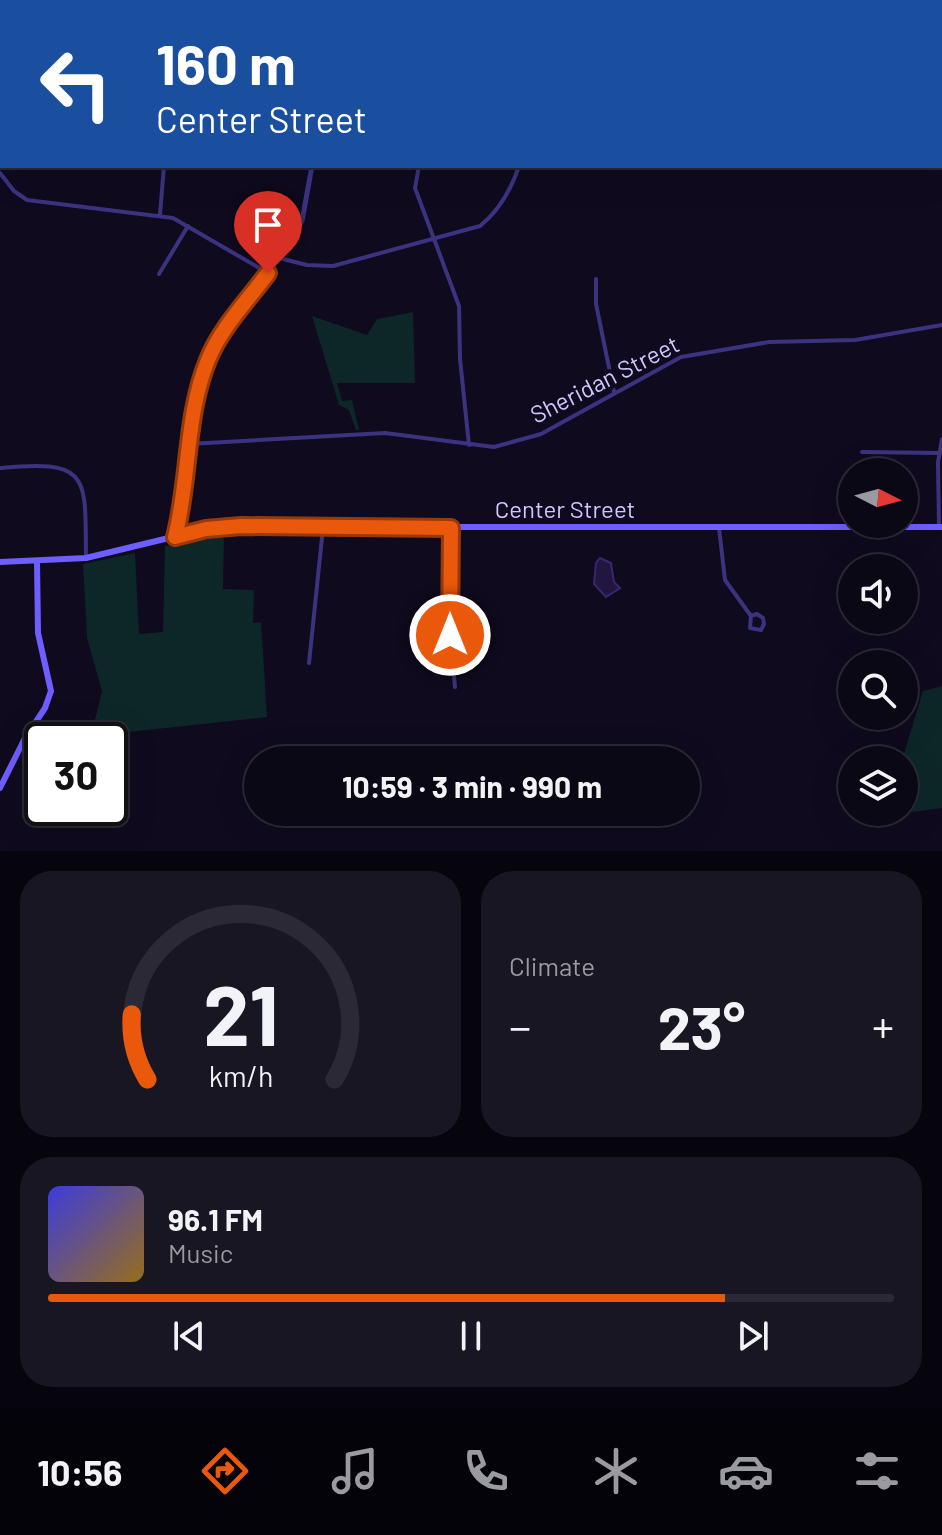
<!DOCTYPE html>
<html lang="en">
<head>
<meta charset="utf-8">
<style>
	:root { --surface:#0b0816; --page:#191623; --text:#f1f3f6; --muted:#9a9aa1; --line:#2b2935; --accent:#ea580c }
	body { margin:0; font-family:Barlow,sans-serif; background:var(--page); color:var(--text); height:100vh; display:flex; flex-direction:column; font-size:30px; white-space:nowrap }
	* { box-sizing:border-box; margin:0 }
	p { font-size:26px; color:var(--muted) }
	.icon { flex:none; width:44px; height:44px; fill:none; stroke:currentColor; stroke-width:2; stroke-linecap:round; stroke-linejoin:round }
	.map { position:relative; height:851px; overflow:hidden }
	.drawer { display:flex; flex-direction:column; gap:20px; padding:20px; background:#06040c; flex:1 }
	.drawer>* { flex:none }
	.top-card { position:absolute; left:0px; top:0px; width:942px; height:168px; box-shadow:0 8px 32px #0002,0 0 0 2px var(--line); background:#1a4fa0; color:#fff; overflow:hidden }
	.needle { width:52px; rotate:96deg }
	.buttons { position:absolute; left:838px; top:458px; display:grid; gap:16px }
	.buttons a { display:grid; place-items:center; width:80px; height:80px; border-radius:50%; background:var(--surface); box-shadow:0 8px 32px #0002,0 0 0 2px var(--line); font-size:40px }
	.speed { position:absolute; left:24px; top:722px; display:flex; gap:16px; font-size:40px; font-weight:700; text-align:center }
	.speed>* { display:grid; place-content:center; width:104px; height:104px; border-radius:50%; background:var(--surface); box-shadow:0 8px 32px #0002,0 0 0 2px var(--line); line-height:1 }
	.speed .limit { border:4px solid #111; border-radius:12px; background:#fff; color:#111 }
	.pin { position:absolute; display:grid; place-items:center; width:68px; height:68px; color:#fff; margin:-82px -34px; border-radius:50% 50% 50% 0; rotate:-45deg; box-shadow:0 0 8px #0007 }
	.pin .icon { rotate:45deg }
	.me { position:absolute; width:88px; margin:-44px; rotate:0deg; stroke-linejoin:round; filter:drop-shadow(0 0 6px #0008) }
	.turn { display:flex; align-items:center; gap:28px; height:168px; padding:0 24px; font-size:36px }
	.turn .icon { width:104px; height:104px; stroke-width:2.5 }
	.turn b { display:block; font-size:56px; line-height:68px }
	.big { font-size:60px; font-weight:700; line-height:1.1 }
	.drawer .widget { flex:1; display:flex; flex-direction:column; justify-content:center; gap:12px; min-width:0; padding:0 28px; border-radius:32px; background:var(--page) }
	.drawer .dial { align-items:center; gap:0 }
	.dial svg { height:208px; overflow:visible; fill:none; stroke:var(--line); stroke-width:7; stroke-linecap:round; text-anchor:middle }
	.dial text { fill:var(--text); stroke:none }
	.song { display:flex; align-items:center; gap:24px }
	.cover { width:96px; height:96px; border-radius:12px; background:linear-gradient(135deg,hsl(240 70% 55%),hsl(40 70% 35%)) }
	.played { height:8px; border-radius:4px; background:linear-gradient(90deg,var(--accent) 80%,var(--line) 80%) }
	.keys { display:flex; justify-content:space-around; direction:ltr }
	.heat { display:flex; justify-content:space-between; align-items:center; font-size:44px; direction:ltr }
	.drawer .tiles { flex:1; display:grid; gap:20px; grid-template-columns:1fr 1fr }
	.widget:last-child { grid-column:span 2 }
	.trip { position:absolute; left:244px; top:746px; width:456px; height:80px; border-radius:40px; background:var(--surface); box-shadow:0 8px 32px #0002,0 0 0 2px var(--line); font-weight:700; line-height:80px; text-align:center }
	.dock { display:flex; height:128px; justify-content:space-around; align-items:center; background:#040309; color:var(--muted) }
	.dock .icon { width:56px; height:56px }
	.dock .active { color:var(--accent) }
	.dock b { font-size:36px; color:var(--text) }
	.map>svg:first-child { display:block }
</style>
</head>
<body>
<div class="map">
<svg width="942" height="851" viewBox="0 0 942 851">
	<rect width="100%" height="100%" fill="#0f0a1e"/>
	<path fill="#0d2728" d="M413,312L415,383H337L342,401L352,400L359,430H356L349,410L339,405L312,316L367,335L377,319Z
		M224,534L223,589L254,590L253,623L261,622L267,717L91,736L102,691L87,638L83,564L135,553L139,634L163,632L165,546Z
		M942,686V808L904,813L902,760L923,691Z"/>
	<path fill="#211640" stroke="#39266d" stroke-width="2" d="M600,558L611,563L614,582L620,588L606,597L594,584L596,563Z"/>
	<g fill="none" stroke-linecap="round" stroke-linejoin="round">
		<path stroke="#3b3380" stroke-width="4" d="M279,0L291,2
			M507,0L508,2
			M111,2L112,0
			M441,2L444,0
			M0,94L2,95
			M419,166L415,188L459,306L460,359L469,445
			M0,173L14,191L27,200L173,218L268,273
			M160,214L164,166
			M279,258L307,265L333,266L480,226C500,210 511,190 519,166
			M159,274L188,226
			M596,279V304L614,392
			M189,444L385,433L494,447L541,434L681,357L769,342L855,340L942,325
			M862,452L939,453
			M0,468C92,459 85,477 86,558
			M939,527L938,462L942,439
			M451,528L448,617L455,687
			M719,528L725,580L751,616L757,614L763,618L764,624L761,630L750,628L751,616
			M309,663L323,528"/>
		<path stroke="#3b3380" stroke-width="5" d="M409,2L412,0
			M175,537L181,512L190,431L206,363L219,340L279,258L302,221L312,166"/>
		<path stroke="#6e5eff" stroke-width="6" d="M0,562L86,558L206,529L230,527H942
			M0,788L24,740L45,708L51,691L38,633L37,561"/>
	</g>
	<g fill="none" stroke-linecap="round" stroke-linejoin="round">
		<g stroke="#983908" stroke-width="20">
			<path id="route" d="M268,273C248,300 220,329 208,360C185,416 190,479 175,537L206,529L241,526L451,528L450,635"/>
		</g>
		<use href="#route" stroke="#ea580c" stroke-width="14"/>
	</g>
	<g text-anchor="middle" stroke-width="8" stroke-linejoin="round" paint-order="stroke">
		<g font-size="24" fill="#d1c7ff" stroke="#0f0a1e">
			<text transform="translate(605 380) rotate(-27)" y="8">Sheridan Street</text>
			<text x="565" y="518">Center Street</text>
		</g>
	</g>
</svg>
<div class="buttons">
<a><svg class="needle" viewBox="-14 -14 28 28"><path d="M0-13l5 13h-10z" fill="#e53935"/><path d="M0 13l5-13h-10z" fill="#9a9aa1"/></svg></a>
<a><svg class="icon" aria-label="sound" viewBox="0 0 24 24"><path d="M4 9h4l5-4v14l-5-4H4zM17 9q2 3 0 6"/></svg></a>
<a><svg class="icon" aria-label="search" viewBox="0 0 24 24"><circle cx="10" cy="10" r="6"/><path d="M15 15l6 6"/></svg></a>
<a><svg class="icon" aria-label="layers" viewBox="0 0 24 24"><path d="M12 4l9 5-9 5-9-5zM3 14l9 5 9-5"/></svg></a>
</div>
<div class="speed"><div class="limit">30</div></div>
<div class="pin" style="left:268px;top:273px;background:#d93025"><svg class="icon" aria-label="arrive" viewBox="0 0 24 24"><path d="M6 21V4h12l-3 4 3 4H6"/></svg></div>
<svg class="me" style="left:450px;top:635px" viewBox="-20 -20 40 40"><circle r="17" fill="#ea580c" stroke="#fff" stroke-width="3"/><path d="M0-11L8 9 0 5-8 9z" fill="#fff"/></svg>
<div class="trip">10:59 · 3 min · 990 m</div>
<div class="top-card">
<div class="turn"><svg class="icon" aria-label="left" viewBox="0 0 24 24"><path d="M17 20v-9H6M10 6l-5 5 5 5"/></svg><div><b>160 m</b>Center Street</div></div>
</div>
</div>
<section class="drawer">
<div class="tiles">
<div class="widget dial"><svg viewBox="0 0 100 80">
<path d="M14 69A42 42 0 1 1 86 69"/>
<path d="M14 69A42 42 0 0 1 8 44" stroke="#ea580c"/>
<text x="50" y="56" font-size="32" font-weight="700">21</text>
<text x="50" y="72" font-size="11">km/h</text>
</svg></div>
<div class="widget"><p>Climate</p>
<div class="heat"><a>−</a><b class="big">23°</b><a>+</a></div>
</div>
<div class="widget">
<div class="song"><i class="cover"></i><div><b>96.1 FM</b><p>Music</p></div></div>
<div class="played"></div>
<div class="keys"><svg class="icon" aria-label="previous" viewBox="0 0 24 24"><path d="M18 5L8 12l10 7zM5 5v14"/></svg><svg class="icon" aria-label="pause" viewBox="0 0 24 24"><path d="M8 5v14M16 5v14"/></svg><svg class="icon" aria-label="next" viewBox="0 0 24 24"><path d="M6 5l10 7-10 7zM19 5v14"/></svg></div>
</div>
</div>
</section>
<nav class="dock">
<b>10:56</b>
<svg class="icon active" aria-label="directions" viewBox="0 0 24 24"><path d="M12 3l9 9-9 9-9-9zM9 14v-3h6M13 9l2 2-2 2"/></svg>
<svg class="icon" aria-label="music" viewBox="0 0 24 24"><path d="M9 18V5l10-2v13"/><circle cx="6" cy="18" r="3"/><circle cx="16" cy="16" r="3"/></svg>
<svg class="icon" aria-label="phone" viewBox="0 0 24 24"><path d="M5 4h4l2 5-3 2q2 4 5 5l2-3 5 2v4C11 20 4 13 5 4z"/></svg>
<svg class="icon" aria-label="climate" viewBox="0 0 24 24"><path d="M12 3v18M4 7l16 10M4 17L20 7"/></svg>
<svg class="icon" aria-label="car" viewBox="0 0 24 24"><path d="M5 17H2v-5l4-1 3-4h7l3 4 3 1v5h-3M9 17h6M6 11h13"/><circle cx="7" cy="17" r="2"/><circle cx="17" cy="17" r="2"/></svg>
<svg class="icon" aria-label="filters" viewBox="0 0 24 24"><path d="M4 7h16M4 17h16"/><circle cx="9" cy="7" r="2"/><circle cx="15" cy="17" r="2"/></svg>
</nav>
</body>
</html>
